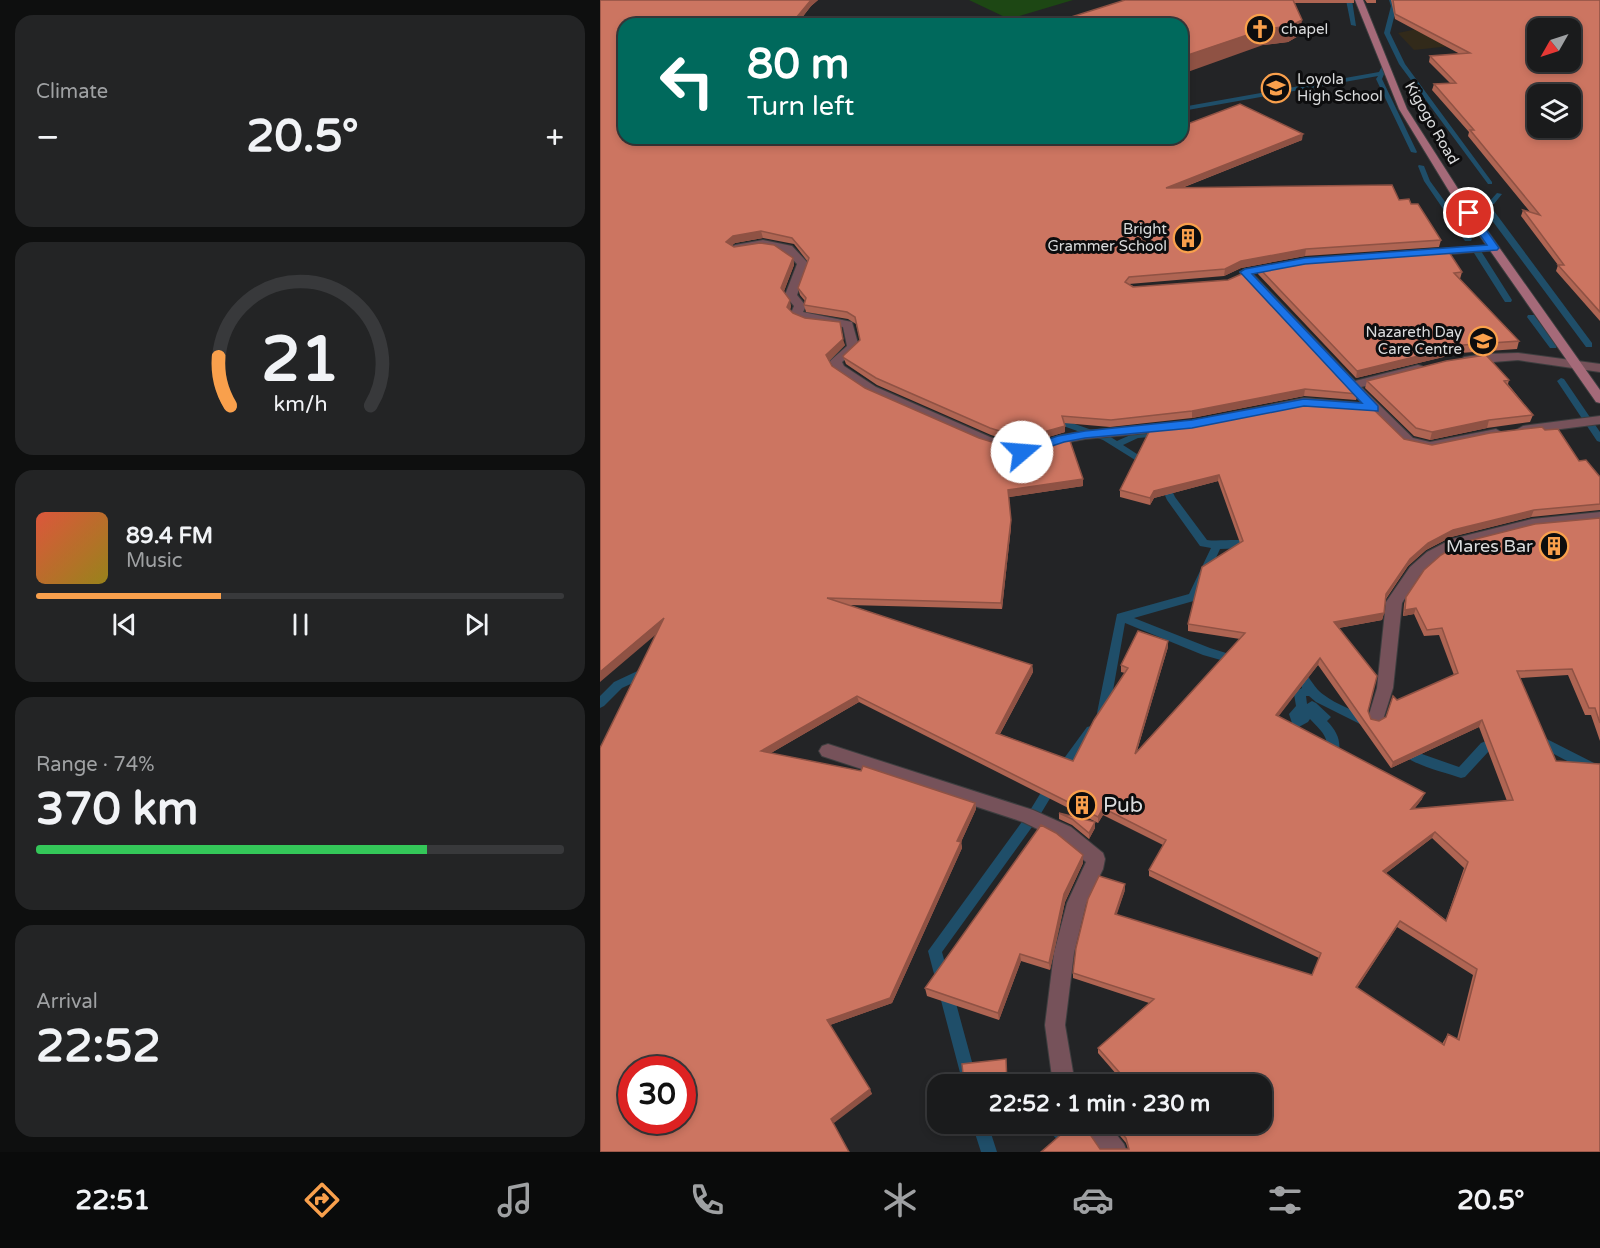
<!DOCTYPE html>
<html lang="en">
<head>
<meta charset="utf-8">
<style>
	:root { --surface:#1a1b1c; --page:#232425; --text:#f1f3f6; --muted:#9fa1a3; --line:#38393b; --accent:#f9a04c }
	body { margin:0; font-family:"Varela Round",sans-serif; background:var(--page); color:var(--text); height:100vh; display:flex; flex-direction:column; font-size:22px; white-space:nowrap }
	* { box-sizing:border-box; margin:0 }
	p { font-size:20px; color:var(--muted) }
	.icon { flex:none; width:33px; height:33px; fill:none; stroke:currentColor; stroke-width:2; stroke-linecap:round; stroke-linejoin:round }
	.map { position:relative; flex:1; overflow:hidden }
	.drawer { display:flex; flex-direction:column; gap:15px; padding:15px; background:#0e0f0f; width:600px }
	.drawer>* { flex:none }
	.hud { position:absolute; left:18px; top:18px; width:570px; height:126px; border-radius:18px; box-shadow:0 3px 9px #0003,0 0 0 2px var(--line); background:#00695c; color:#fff; overflow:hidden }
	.needle { width:39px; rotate:231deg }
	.controls { position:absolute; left:927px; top:18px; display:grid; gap:12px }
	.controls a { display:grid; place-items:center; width:54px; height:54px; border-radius:12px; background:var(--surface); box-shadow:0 3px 9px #0003,0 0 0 2px var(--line); font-size:30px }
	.speed { position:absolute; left:18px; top:1056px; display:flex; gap:12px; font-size:30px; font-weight:700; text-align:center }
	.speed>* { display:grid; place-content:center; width:78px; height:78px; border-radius:50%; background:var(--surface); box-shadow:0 3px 9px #0003,0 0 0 2px var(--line); line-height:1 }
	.speed .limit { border:9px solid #d22; background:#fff; color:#111 }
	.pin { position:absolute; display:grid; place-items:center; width:51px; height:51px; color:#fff; margin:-26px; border:3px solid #fff; border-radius:50%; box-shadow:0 2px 6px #0007 }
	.me { position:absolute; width:66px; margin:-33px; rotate:72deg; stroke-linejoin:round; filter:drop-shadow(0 0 4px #0008) }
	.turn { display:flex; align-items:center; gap:21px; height:126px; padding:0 30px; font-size:27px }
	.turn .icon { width:78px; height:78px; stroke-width:2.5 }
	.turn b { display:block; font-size:42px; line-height:51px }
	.big { font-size:45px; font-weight:700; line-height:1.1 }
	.drawer .tile { flex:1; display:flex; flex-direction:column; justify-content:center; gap:9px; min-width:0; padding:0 21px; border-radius:18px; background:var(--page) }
	.drawer .dial { align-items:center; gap:0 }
	.dial svg { height:156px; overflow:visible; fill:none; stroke:var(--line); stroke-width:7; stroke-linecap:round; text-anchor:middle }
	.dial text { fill:var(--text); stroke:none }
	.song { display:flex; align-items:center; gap:18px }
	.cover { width:72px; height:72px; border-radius:9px; background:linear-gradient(135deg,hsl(10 70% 55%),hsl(50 70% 35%)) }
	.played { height:6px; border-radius:3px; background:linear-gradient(90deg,var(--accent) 35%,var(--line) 35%) }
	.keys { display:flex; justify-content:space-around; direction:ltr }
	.heat { display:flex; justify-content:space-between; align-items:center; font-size:33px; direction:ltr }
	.charge { height:9px; border-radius:4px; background:linear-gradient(90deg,#34c759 74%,var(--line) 0) }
	.trip { position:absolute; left:327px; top:1074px; width:345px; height:60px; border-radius:18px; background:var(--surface); box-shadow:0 3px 9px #0003,0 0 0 2px var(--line); font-weight:700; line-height:60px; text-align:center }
	.dock { display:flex; height:96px; justify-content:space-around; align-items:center; background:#0a0b0b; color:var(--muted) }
	.dock .icon { width:42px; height:42px }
	.dock .on { color:var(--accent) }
	.dock b { font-size:27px; color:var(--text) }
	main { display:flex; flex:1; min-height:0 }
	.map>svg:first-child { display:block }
</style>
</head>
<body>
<main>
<section class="drawer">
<div class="tile"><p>Climate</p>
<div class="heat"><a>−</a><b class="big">20.5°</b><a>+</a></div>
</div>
<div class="tile dial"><svg viewBox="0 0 100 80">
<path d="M14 69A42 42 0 1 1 86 69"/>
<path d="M14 69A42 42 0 0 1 8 44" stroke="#f9a04c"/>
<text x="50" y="56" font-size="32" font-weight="700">21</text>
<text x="50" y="72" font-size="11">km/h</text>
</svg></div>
<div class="tile">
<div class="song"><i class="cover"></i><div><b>89.4 FM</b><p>Music</p></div></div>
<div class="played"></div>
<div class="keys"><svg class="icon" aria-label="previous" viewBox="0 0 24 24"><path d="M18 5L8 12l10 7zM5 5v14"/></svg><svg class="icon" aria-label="pause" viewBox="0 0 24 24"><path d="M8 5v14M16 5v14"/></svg><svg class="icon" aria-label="next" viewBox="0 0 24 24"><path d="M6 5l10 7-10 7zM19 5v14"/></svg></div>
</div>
<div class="tile"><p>Range · 74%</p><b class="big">370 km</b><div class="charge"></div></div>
<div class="tile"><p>Arrival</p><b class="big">22:52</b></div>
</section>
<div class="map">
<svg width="1000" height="1152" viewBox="0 0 1000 1152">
	<rect width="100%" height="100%" fill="#232426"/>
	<path fill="#322a1a" d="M831,26L869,44L814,50L798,33Z"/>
	<path fill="#1d4714" d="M369,0H473L409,19Z"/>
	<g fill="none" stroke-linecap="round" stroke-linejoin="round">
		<path fill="#1f4e69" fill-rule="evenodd" d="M746,0H752L756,26L751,25Z
			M789,0H795L797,6L790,33L805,64L892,182V184H888L799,64L784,33L791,6Z
			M784,65L787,67L782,79L817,152L816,153L811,152L776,79L778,76L582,111V107L779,72L782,66Z
			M819,165L824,166L830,181L872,239L871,241H865L824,181L818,166Z
			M897,193L902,194L894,204H890L888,203Z
			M888,211H894L992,343V347H986L888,215Z
			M875,251H881L912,300L911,302H905L874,253Z
			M928,315H934L957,346L956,348H950L927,317Z
			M961,378L964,379L1000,432V442L997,441L957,381Z
			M452,416L509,436L517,441C529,435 554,425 567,433L562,436L538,438L523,445L551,463L553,465L551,467L548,468L503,440L449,421L447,419Z
			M564,479L567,480L575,497L607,540C620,542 648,537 656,544L651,548L620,549L597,600L534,618L610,648L639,657L641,660L639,663L635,664L603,655L525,623L509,713L507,716L503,718L499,716L497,713L517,614L589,594L611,548L600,546L567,500L559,482Z
			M46,667L50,669L52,672L50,675L22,688L4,706L0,708V696L14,682Z
			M696,668C711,674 711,686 724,695C737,705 754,710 768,718L770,721L768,724L764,726L716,702L709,696H706L707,704L712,701L716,703L731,717L727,721C740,734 743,747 735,764L731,765L727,764L725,760C731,738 724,734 710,719L708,722L697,728L693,726L689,714L696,706L694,694L696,691L702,688L700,681L692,676L690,673L692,670Z
			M491,726L495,727L497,731L495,735L465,776L461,777L457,776L455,772L457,768L487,727Z
			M937,734L996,764L998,768L996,772L992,773L988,772L933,743L931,739L933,735Z
			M899,736L903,737L905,741L903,745L889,751L865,777L861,778C844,772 807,764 797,749L799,745L803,744L819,753L859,767L881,743Z
			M452,780L456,781L458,785L437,820L342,952L378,1084H363L328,951L429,812L448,781Z
			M372,1124H388L397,1152H381Z
			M439,1124H463L486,1146L488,1152H469L450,1132L441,1130Z"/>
		<g stroke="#3d3e3f" stroke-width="2">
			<path id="street" d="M163,240L192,246L207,262L208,264L197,295L206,306L203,312L252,322L259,347L242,362L244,366L276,387L390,437L422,447L462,435L485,431L569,423L576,427L569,431L485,439L464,443L422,456L380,443L268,393L235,371L230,361L247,346L243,327L197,319L191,313L194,306L185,295L197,264C178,243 162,246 135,251L130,248L135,245Z
				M894,245L898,246V250L828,256L823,253L828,250Z
				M645,269L649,270L755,381L818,365L822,366V372L761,387L813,438L830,442L896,429L903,433L896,437L830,450L804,444L770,412L704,406L614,424L609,423L608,420L609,417L704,398L762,403L641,274L640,272Z
				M918,353L1000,364V372L918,360L868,364L862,360L864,357L885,354Z
				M1000,416V424L923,434L916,430L923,426Z
				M1000,512V522L932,529L857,548L837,560L820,575L802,603L793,688L782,723L776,725L770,723L768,718L777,688L786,602L810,567L827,552L852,539L932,519Z
				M228,744L433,810L471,827L503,853L505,859L503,869L486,904L474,953L465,1025L475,1084H453L445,1025L454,953L467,903L486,862L458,839L423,822L222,756L219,751L222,746Z
				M483,1124H508L524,1144L527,1152H502Z"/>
		</g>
		<g stroke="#3d3e3f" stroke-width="2">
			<path id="secondary" d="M755,0H763L807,109L862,195L1000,390V403L996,402L852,196L799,109Z"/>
		</g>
		<use href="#street" fill="#76525a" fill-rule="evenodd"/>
		<use href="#secondary" fill="#a56a79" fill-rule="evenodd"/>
	</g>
	<path fill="#af6553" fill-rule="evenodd" d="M0,0H218L211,6L197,24H24V138L702,140L582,188L799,200L811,204L841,240L839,247L705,256L641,268L624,276L529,284L758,394L756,400L704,396L592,418L510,427L464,423L465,432L422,445L391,435L277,385L246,364L243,356L260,340L256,324L248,319L206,312L204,305L205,301L200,295L198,288L208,262L194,244L163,238L135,243L131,246L134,247L193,258L194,265L184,291L191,306L190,310L193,313L245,345L229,361L232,366L265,388L379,438L483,479V486L409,497L411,527L402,609L249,605L432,665L433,672L400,734L473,761L525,673L521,672V665L568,647L537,751L640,639L588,631V624L640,543L618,481L554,498L550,505L520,497V490L804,439L832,445L945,430L979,461L1000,477V510L931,517L851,537L826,550L808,566L786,599L784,613L782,620L739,628L768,711L771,719L779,721L786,717L797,700L854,675L839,635L824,636L814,614L803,616L804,604L806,597L1000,518V741L991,715H985L968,675L920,678L1000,1152L500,1149H528L526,1143L510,1124H662L524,1083L498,1053V1048L549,1003L473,978V973L525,890L516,915L712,975L719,958L549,876V870L563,845L503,815L498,823L259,702L171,753L375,803L376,809L361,842L362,848L292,1003L230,1025L272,1094L0,1152L56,634ZM718,665L791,768L879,727L907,801L814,809L822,799L678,716ZM832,838L864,868L846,920L786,873ZM797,927L873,975L857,1039L848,1034L842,1044L757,988Z
		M525,0H754V3H695L700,35L688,42L663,45Z
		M765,0H776V3H767Z
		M791,0H1000V321L956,271L958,265L921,216L923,210L931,213L868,136L869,132L832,90L834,84L850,83L829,62L830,56L860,54L795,19Z
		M658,267L862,272L860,279L919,341L917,349L860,353L756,378L658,274Z
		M909,380L908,384L933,415L930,422L887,428L830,440L814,436L765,388L767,381Z
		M459,813L495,822V828L489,839L472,825L459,819Z
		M483,855V863L465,902L450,970L421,961L399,1020L327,996L325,988Z"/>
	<path fill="#8f5244" d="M211,0H218L211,6L197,24H191Z
		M702,20L700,35L688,42L663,45L582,74V57L665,29Z
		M703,134L702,140L566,194V188Z
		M161,231L163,238L135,243L128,249L126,242L133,236Z
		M706,249L705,256L641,268L624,276L625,269L641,261Z
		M193,258L194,265L183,294L181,288Z
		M190,300L191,306L189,313L187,307Z
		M243,339L245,345L228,362L226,355Z
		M863,345L860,353L756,378L757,371Z
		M705,389L704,396L592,418V411Z
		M889,420L887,428L830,440L832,432Z
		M465,426V432L422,445V438Z
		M619,475L618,481L554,498L550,505V498L554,491Z
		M483,479V486L409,497L408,490Z
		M934,510L931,517L851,537L826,550L808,566L784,601L786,594L810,559L828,543L853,530Z
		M411,520V527L402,609L401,603Z
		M816,608L814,614L803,616L805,610Z
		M784,613L782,620L732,629L734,622Z
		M64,618L67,625L0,682V672Z
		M568,641V647L534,760L535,754Z
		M720,658L718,665L675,721L676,715Z
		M432,665L433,672L397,739L396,733Z
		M257,696L259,702L164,757L161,751Z
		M882,720L879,727L791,768L793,762Z
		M825,793L822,799L809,816L811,809Z
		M375,803L376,809L361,842L362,848L292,1003L230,1025L227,1020L357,841Z
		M503,808V815L498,823V817Z
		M495,822V828L489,839V833Z
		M835,832L832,838L781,877L783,871Z
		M483,855V863L465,902L450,970L449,963L464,894Z
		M525,884V890L515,920V914Z
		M800,921L797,927L754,993L756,987Z
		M420,954L421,961L399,1020L398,1013Z
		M270,1089L272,1094L234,1123L231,1119Z"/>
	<path fill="#cc7561" stroke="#8f5244" stroke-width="1.5" fill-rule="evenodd" d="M0,0H211L191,24H24V138H542L546,140L551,138H582V126L640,104L703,134L566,188L792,185L799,200L809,199L811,204H818L841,240L706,249L641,261L625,269L529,277L525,282L533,287L628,280L644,273L758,394L705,389L592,411L511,420L462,416L465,426L422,438L390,428L276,378L244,358L243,356L260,340L255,317L247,312L204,305L206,298L198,288L209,258L192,238L161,231L133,236L126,242L134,247L160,243L174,245L193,258L181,288L190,300L187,307L193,313L205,318L240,322L243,339L226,355L232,366L265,388L379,438L421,451L469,438L483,479L408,490L411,520L401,603L227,598L432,665L396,733L473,761L494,720L528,668L521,665L538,631L568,641L535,754L645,633L588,624L602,567L643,541L619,475L554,491L550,498L520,490L551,428L593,423L705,402L771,407L804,439L832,445L890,433L942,427L945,430L958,429L979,461L986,460L1000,477V504L934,510L853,530L828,543L810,559L786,594L784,613L734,622L777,676L768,711L771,719L779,721L786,717L793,696L797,700L858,673L842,628L827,630L816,608L805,610L806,597L824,570L841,555L860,543L935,524L1000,518V723L995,708H989L972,669L917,671L956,761L1000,764V1152H441L473,1124H483L500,1149H529L526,1138L514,1124H662V1084H523L527,1081L498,1048L554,999L473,973L476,948L488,899L499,876L525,884L515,914L712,975L721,953L549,870L566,840L503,808L498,817L257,696L161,751L261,771L263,766L375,803L357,841L361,842L290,998L227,1020L270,1089L231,1119L249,1152H0V748L64,618L0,672ZM720,658L793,762L882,720L913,800L811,809L825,793L676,715ZM835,832L868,862L846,921L783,871ZM800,921L877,969L859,1040L848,1034L844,1045L756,987ZM32,1070H82V1120H32Z
		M525,0H693L702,20L690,26L665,29L582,57V24H449Z
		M793,0H1000V312L958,265H964L923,210L940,215L870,130H874L834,84L856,83L830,56L870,53L795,14ZM938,28H970V62H938ZM938,94H970V128H938Z
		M847,249L862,272L854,273L919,341L863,345L757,371L658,267L706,259Z
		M886,355L909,380L904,381L933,415L889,420L832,432L816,428L767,381L846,361Z
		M459,813L495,822L489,833L472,819Z
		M441,825L456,833L483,855L464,894L449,963L420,954L398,1013L325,988Z
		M406,1059L407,1084H364L362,1064Z"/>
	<path fill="#1a73e8" stroke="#114b97" stroke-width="1.5" d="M866,211H873L899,248L897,250L705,264L652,274L778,406V411L704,406L592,428L485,438L464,442L422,456L416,452L418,449L458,436L485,431L592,420L704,399L762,403L640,272L645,269L705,258L887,245L865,213Z"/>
	<defs>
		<g id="church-ring" transform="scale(1.5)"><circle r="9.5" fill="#0d0d0e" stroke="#f9a04c" stroke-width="1.5"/><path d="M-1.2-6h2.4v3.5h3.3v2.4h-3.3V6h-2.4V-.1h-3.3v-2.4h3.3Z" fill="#f9a04c"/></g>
		<g id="school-ring" transform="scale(1.5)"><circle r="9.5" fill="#0d0d0e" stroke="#f9a04c" stroke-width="1.5"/><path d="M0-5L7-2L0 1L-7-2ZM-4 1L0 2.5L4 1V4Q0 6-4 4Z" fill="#f9a04c"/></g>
		<g id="building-ring" transform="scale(1.5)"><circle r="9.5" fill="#0d0d0e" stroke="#f9a04c" stroke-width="1.5"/><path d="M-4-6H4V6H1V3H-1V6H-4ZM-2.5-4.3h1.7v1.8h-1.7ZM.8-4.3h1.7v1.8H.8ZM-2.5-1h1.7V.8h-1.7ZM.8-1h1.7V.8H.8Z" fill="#f9a04c"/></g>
	</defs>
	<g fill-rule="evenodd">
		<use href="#church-ring" x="660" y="29"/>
		<use href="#school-ring" x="676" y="88"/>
		<use href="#building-ring" x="588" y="238"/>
		<use href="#school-ring" x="883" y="341"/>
		<use href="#building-ring" x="954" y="546"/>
		<use href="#building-ring" x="482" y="805"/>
	</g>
	<g text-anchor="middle" stroke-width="6" stroke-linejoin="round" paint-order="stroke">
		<g font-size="15" fill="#dadbdc" stroke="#0d0d0e" text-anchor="start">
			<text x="681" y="34">chapel</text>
			<text x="697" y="84">Loyola<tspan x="697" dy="17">High School</tspan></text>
			<text x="567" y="234" text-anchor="end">Bright<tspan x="567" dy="17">Grammer School</tspan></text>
			<text x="862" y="337" text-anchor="end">Nazareth Day<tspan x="862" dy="17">Care Centre</tspan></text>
		</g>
		<g font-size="15" fill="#dadbdc" stroke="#0d0d0e">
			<text transform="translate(832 123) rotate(60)" y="5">Kigogo Road</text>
		</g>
		<g font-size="18" fill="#dadbdc" stroke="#0d0d0e" text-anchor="end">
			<text x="933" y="552">Mares Bar</text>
		</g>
		<g font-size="21" fill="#dadbdc" stroke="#0d0d0e" text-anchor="start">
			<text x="503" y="812">Pub</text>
		</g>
	</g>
</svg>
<div class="controls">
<a><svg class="needle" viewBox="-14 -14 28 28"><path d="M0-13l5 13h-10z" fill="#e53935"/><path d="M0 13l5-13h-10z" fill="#9fa1a3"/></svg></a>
<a><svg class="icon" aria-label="layers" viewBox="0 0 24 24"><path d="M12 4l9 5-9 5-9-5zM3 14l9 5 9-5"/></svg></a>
</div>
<div class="speed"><div class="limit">30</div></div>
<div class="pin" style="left:869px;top:213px;background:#d93025"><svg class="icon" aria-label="arrive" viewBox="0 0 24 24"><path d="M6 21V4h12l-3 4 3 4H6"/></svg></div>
<svg class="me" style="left:422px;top:452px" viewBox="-20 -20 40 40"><circle r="19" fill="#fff"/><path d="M0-13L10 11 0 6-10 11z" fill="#1a73e8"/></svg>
<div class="trip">22:52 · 1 min · 230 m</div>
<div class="hud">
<div class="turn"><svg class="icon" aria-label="left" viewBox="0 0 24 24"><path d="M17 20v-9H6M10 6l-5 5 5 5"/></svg><div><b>80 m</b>Turn left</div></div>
</div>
</div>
</main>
<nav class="dock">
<b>22:51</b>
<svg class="icon on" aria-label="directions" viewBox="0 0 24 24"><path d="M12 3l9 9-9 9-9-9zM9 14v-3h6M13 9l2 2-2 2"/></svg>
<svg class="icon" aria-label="music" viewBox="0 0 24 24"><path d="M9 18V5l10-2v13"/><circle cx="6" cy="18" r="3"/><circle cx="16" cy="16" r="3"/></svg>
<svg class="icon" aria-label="phone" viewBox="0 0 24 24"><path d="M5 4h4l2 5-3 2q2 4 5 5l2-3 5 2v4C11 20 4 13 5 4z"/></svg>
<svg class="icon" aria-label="climate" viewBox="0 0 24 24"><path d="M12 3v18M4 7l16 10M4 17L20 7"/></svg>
<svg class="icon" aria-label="car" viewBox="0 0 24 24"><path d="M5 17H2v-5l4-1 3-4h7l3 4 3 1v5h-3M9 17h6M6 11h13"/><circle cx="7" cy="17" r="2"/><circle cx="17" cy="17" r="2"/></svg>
<svg class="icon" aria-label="filters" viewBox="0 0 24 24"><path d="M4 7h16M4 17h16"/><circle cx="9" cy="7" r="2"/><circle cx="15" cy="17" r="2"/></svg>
<b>20.5°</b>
</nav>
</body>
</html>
